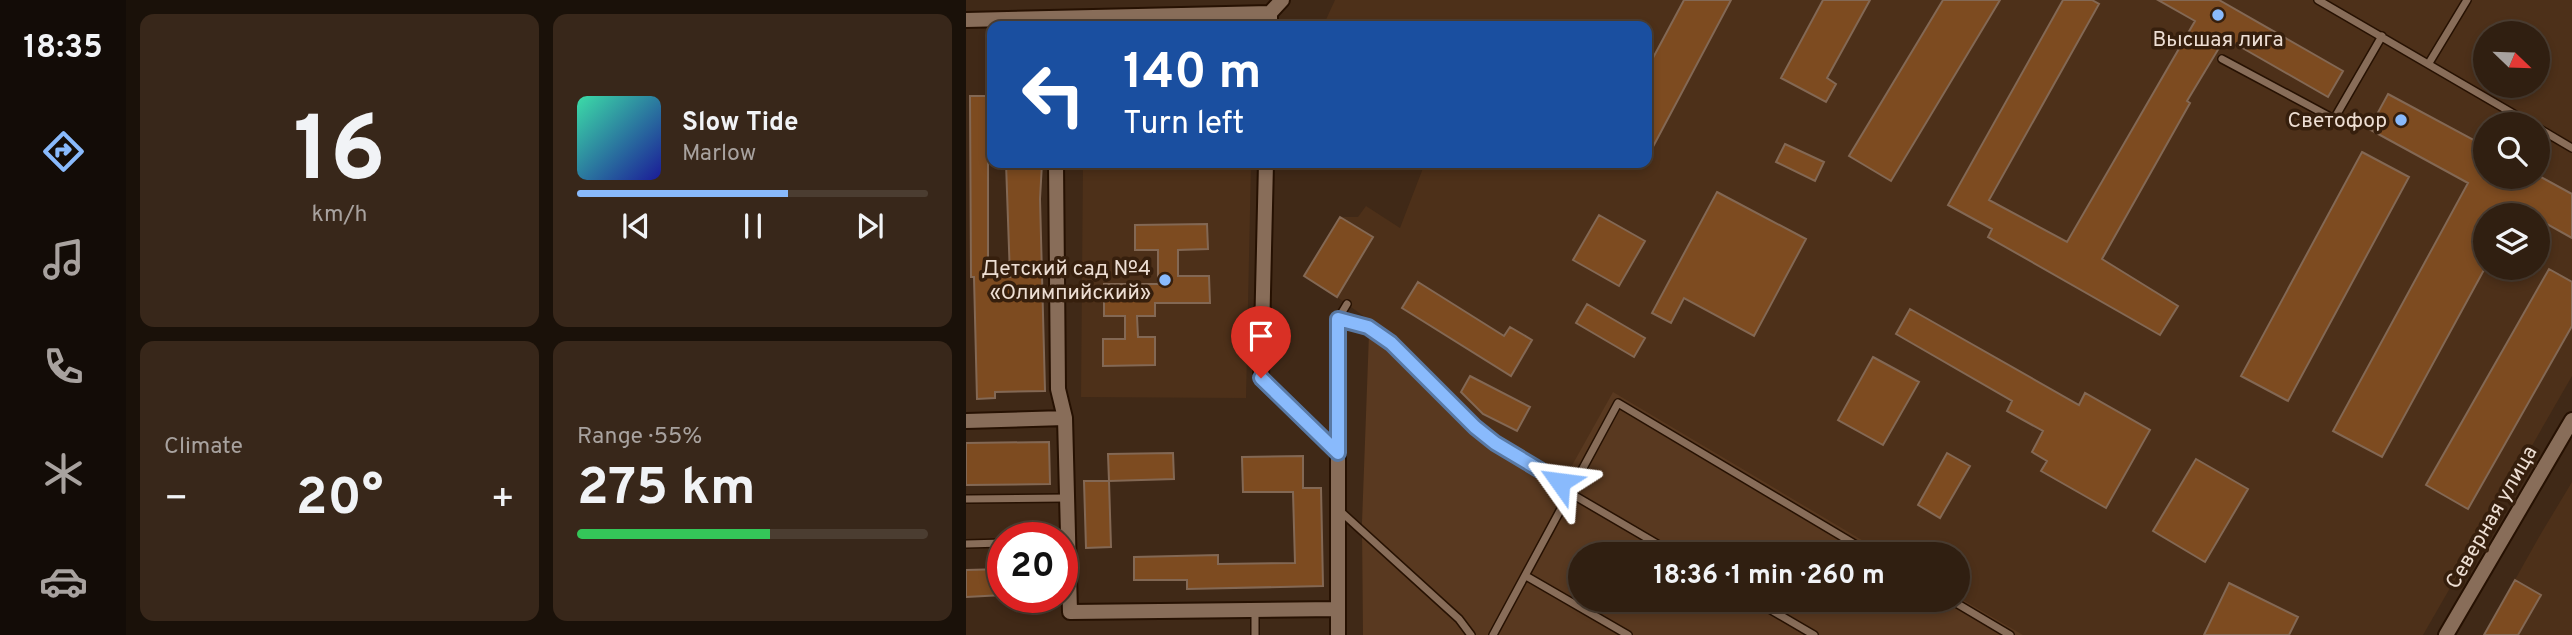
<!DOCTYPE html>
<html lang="en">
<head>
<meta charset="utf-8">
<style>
	:root { --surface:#301f11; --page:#38271a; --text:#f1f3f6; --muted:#a8a29f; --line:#4b3d31; --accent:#89bafc }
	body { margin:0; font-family:Overpass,sans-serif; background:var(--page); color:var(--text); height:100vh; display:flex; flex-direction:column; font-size:26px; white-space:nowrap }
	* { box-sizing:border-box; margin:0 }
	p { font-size:23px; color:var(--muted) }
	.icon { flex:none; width:38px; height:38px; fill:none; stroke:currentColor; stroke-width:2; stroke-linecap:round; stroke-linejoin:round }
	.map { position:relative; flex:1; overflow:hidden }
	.panel { display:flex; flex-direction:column; gap:14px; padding:14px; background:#1a1109; width:840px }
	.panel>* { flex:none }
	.top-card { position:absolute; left:21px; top:21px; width:665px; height:147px; border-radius:14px; box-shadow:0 4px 10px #0003,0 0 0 2px var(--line); background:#1a4fa0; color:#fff; overflow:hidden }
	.needle { width:46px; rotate:113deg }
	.buttons { position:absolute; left:1507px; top:21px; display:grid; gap:14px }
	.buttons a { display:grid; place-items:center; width:77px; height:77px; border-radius:50%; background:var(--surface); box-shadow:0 4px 10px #0003,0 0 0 2px var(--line); font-size:35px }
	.speed { position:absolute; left:21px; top:522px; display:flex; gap:14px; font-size:35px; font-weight:700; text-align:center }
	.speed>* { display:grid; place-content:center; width:91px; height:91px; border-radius:50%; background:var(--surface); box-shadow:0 4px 10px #0003,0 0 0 2px var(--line); line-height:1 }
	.speed .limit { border:10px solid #d22; background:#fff; color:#111 }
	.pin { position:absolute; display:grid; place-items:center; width:60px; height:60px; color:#fff; margin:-72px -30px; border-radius:50% 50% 50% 0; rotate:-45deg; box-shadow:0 0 7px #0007 }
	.pin .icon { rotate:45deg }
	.me { position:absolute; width:77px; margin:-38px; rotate:301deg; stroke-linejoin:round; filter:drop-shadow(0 0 5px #0008) }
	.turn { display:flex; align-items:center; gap:24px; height:147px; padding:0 21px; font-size:32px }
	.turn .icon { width:91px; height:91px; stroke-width:2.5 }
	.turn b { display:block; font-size:49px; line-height:60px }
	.big { font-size:52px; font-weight:700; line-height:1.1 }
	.panel .tile { flex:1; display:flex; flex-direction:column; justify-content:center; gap:10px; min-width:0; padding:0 24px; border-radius:14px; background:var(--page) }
	.panel .dial { align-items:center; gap:0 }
	.dial b { font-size:91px; line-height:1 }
	.song { display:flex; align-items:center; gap:21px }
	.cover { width:84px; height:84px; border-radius:10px; background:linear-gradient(135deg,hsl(160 70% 55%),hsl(240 70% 35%)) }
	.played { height:7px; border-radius:4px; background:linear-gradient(90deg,var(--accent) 60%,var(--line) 60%) }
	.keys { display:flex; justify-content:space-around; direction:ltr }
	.heat { display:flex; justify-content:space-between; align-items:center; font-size:38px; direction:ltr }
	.charge { height:10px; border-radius:5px; background:linear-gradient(90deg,#34c759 55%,var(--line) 0) }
	.panel .tiles { flex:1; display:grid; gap:14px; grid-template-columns:repeat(2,1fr) }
	.trip { position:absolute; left:602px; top:542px; width:402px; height:70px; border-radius:35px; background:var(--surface); box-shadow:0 4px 10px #0003,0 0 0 2px var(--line); font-weight:700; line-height:70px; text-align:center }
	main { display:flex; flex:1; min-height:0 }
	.dock { display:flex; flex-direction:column; width:126px; justify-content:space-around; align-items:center; background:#130c07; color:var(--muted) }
	.dock .icon { width:49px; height:49px }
	.dock .on { color:var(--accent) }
	.dock b { font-size:32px; color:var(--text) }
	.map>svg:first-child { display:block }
</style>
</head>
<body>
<main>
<nav class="dock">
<b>18:35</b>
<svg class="icon on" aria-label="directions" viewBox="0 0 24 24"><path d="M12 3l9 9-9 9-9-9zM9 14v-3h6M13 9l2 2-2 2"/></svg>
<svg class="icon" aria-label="music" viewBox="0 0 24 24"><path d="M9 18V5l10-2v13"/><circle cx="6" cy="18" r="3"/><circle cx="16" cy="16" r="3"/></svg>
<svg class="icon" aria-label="phone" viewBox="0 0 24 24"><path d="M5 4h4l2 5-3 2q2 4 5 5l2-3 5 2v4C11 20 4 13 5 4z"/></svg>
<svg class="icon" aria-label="climate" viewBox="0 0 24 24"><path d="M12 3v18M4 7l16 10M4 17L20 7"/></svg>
<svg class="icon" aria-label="car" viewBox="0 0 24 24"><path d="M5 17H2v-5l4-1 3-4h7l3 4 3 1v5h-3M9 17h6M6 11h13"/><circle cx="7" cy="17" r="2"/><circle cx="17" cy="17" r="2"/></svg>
</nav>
<section class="panel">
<div class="tiles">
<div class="tile dial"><b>16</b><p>km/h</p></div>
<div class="tile">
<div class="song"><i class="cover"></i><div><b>Slow Tide</b><p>Marlow</p></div></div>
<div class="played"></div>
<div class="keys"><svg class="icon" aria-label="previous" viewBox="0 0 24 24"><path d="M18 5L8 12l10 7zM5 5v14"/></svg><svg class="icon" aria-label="pause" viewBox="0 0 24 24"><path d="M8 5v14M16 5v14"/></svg><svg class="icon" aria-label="next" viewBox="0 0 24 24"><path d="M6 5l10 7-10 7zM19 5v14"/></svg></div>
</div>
<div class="tile"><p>Climate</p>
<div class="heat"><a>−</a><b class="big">20°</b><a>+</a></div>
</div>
<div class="tile"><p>Range · 55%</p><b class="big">275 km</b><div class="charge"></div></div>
</div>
</section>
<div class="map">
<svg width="1606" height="635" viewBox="0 0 1606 635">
	<rect width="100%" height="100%" fill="#402917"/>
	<path fill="#4d3019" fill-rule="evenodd" d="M369,0H1606V376L1457,635H1056L992,598V555H919L647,393L600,478L539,444L424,335L371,297L338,276L374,217H392L400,206L434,228L459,163H681V26H357ZM1519,33H1572V86H1519ZM1519,124H1572V177H1519ZM1519,215H1572V268H1519Z
		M117,163H285L280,398L115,397Z
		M1606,482V635H1518L1573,537Z"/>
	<path fill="#593920" d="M408,323L539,444L599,478L647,392L921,555H614V600H992V597L1057,635H397L396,523L403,334Z"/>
	<path fill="#7d4b20" stroke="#836854" stroke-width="2" d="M718,0H765L681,158V69Z
		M857,0H904L861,78L870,84L860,102L815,78Z
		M977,0H1034L925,181L883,156Z
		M1097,0H1126L1133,4L1023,200L1101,242L1229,21L1192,0H1253L1377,71L1362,97L1259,38L1221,101L1224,103L1136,259L1212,306L1194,335L1022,237L1026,229L982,205Z
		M1422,94L1519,146V177H1575L1606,194V238L1572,219V215H1564L1551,208L1548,215H1519V268L1416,457L1367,431L1502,183L1403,129Z
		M4,96H22V277H44L40,163H76L74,199L79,391L29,392V398L11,399L8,277H5Z
		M819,144L858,162L849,181L810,162Z
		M1396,152L1443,177L1322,401L1275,376Z
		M751,192L840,239L788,336L718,298L705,323L686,313Z
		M633,215L679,241L653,286L607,260Z
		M374,217L407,237L371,297L338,276Z
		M241,224L242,249L212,250V276H243L244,303H189V316H171L172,337H189V365L137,366V339H159V316H138V284H192V250H169V225Z
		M1583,269L1606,282V326L1502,509L1460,485Z
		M452,282L538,336L544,327L566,340L545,376L436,308Z
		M621,304L679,338L668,357L610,323Z
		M944,309L1113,405L1119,393L1184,430L1140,508L1075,471L1081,461L1066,452L1077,431L1041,411L1046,401L930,334Z
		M907,357L953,382L917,445L872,420Z
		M504,376L564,407L551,431L517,414L495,392Z
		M83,442L84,484L0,485V443Z
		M207,453L208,479L143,481L142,454Z
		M981,453L1004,466L974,518L952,505Z
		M337,456V488H355L357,586L221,589V580H168V557L252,555V564L329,563L327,492H277L276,457Z
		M1230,459L1282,489L1239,562L1187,531Z
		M118,481H143L145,547L120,548Z
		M37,569V595L0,597V570Z
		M1549,580L1575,595L1552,635H1518Z
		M1263,583L1332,617L1323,635H1238Z"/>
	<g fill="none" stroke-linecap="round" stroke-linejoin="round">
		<g stroke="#261102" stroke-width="10">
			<path id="service" d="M1352,0L1565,124
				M1256,59L1368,119L1416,36
				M1463,63L1501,0
				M1572,128L1606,148
				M372,319L402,327L425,343L529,444L594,482
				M372,451V319L381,304
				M604,493L710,555
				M0,499L100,498
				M373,510L493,619L505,635
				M0,544L37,543
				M560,576L662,635
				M788,600L848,635
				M985,600L1044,635
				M289,635V611
				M527,635L652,403L907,555"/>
		</g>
		<g stroke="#261102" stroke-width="18">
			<path id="minor" d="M0,20L304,13
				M304,26V13L316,0
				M90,163L92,389L99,418L104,612L372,609
				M300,163L295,378L372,453V635
				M0,421L99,418
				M1480,635L1606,420"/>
		</g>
		<use href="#service" stroke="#886d59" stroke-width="7"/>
		<use href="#minor" stroke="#886d59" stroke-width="14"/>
	</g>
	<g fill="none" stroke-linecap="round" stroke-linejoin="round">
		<g stroke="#5979a4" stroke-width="18">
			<path id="route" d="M295,378L372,453V319L402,327L425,343L509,427L529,443L594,482"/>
		</g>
		<use href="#route" stroke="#89bafc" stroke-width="12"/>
	</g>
	<g fill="#89bafc" stroke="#361f0d" stroke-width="2.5">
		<circle cx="1252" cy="15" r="7"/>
		<circle cx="1435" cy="120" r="7"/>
		<circle cx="199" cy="280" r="7"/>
	</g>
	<g text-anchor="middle" stroke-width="7" stroke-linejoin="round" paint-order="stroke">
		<g font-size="21" fill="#edded3" stroke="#361f0d" text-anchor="end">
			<text x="1252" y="46" text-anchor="middle">Высшая лига</text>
			<text x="1421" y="127">Светофор</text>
			<text x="185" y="275">Детский сад №4<tspan x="185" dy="24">«Олимпийский»</tspan></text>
		</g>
		<g font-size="21" fill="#edded3" stroke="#361f0d">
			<text transform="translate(1525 517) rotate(-60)" y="7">Северная улица</text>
		</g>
	</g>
</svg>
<div class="buttons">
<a><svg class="needle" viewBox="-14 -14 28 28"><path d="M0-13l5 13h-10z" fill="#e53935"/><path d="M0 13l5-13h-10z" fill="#a8a29f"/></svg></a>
<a><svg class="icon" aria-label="search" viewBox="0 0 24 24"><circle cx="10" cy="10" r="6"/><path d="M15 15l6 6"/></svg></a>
<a><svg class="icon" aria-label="layers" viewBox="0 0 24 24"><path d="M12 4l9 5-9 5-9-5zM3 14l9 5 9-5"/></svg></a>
</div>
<div class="speed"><div class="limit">20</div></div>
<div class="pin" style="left:295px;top:378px;background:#d93025"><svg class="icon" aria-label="arrive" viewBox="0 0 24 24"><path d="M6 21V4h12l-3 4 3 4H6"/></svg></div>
<svg class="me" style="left:594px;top:482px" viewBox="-20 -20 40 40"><path d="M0-17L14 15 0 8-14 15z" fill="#89bafc" stroke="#fff" stroke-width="4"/></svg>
<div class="trip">18:36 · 1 min · 260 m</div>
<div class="top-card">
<div class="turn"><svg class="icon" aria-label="left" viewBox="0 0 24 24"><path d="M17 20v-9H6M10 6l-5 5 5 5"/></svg><div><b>140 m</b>Turn left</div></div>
</div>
</div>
</main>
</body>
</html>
